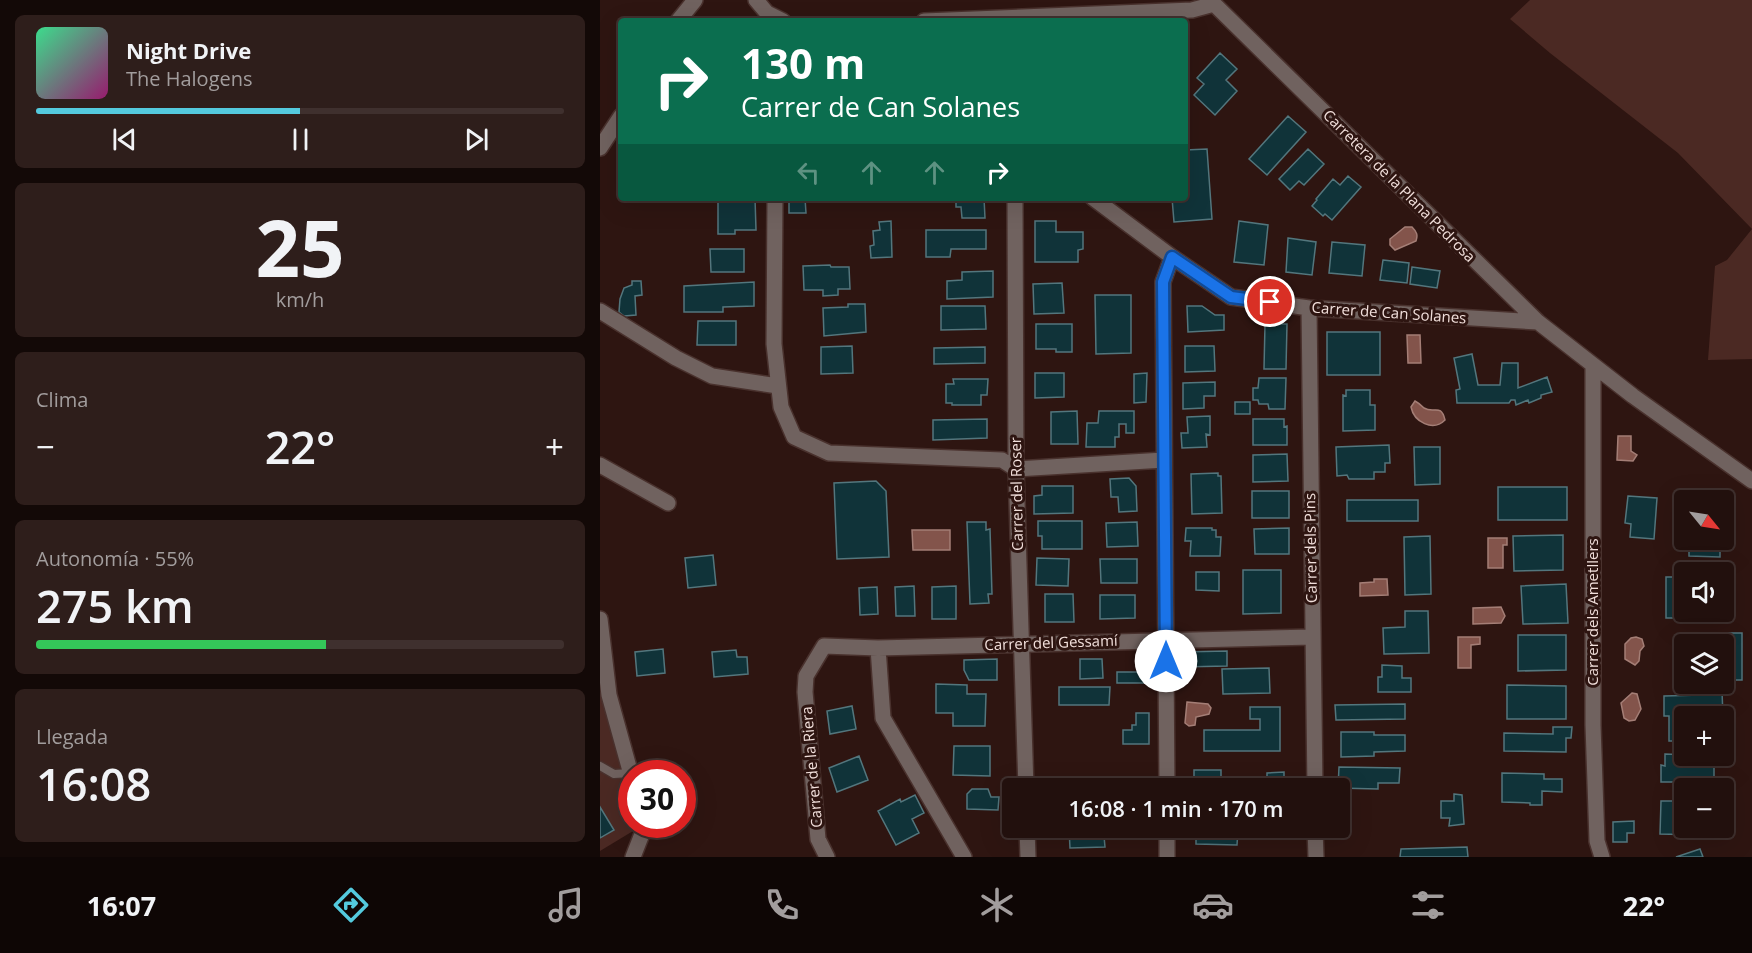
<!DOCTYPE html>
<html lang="es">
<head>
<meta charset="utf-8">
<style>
	:root { --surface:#22100d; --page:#2e1e1b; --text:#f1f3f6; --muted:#a29d9d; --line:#3f302e; --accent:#54cade }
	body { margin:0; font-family:"Open Sans",sans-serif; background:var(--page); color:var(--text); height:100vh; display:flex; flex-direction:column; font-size:22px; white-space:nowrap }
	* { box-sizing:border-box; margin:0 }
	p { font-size:20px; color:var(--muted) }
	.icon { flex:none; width:33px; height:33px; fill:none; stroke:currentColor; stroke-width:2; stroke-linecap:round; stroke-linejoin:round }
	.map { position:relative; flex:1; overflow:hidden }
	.side { display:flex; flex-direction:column; gap:15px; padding:15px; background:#130907; width:600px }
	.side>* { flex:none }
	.banner { position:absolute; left:18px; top:18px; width:570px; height:183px; border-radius:6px; box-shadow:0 6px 24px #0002,0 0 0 2px var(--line); background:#0b6e4f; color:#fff; overflow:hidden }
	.needle { width:39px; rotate:120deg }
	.tools { position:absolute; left:1074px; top:490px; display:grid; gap:12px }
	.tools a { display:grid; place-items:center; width:60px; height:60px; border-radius:6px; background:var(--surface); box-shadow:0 6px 24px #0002,0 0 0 2px var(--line); font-size:30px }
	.speed { position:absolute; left:18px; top:760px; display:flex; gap:12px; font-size:30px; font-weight:700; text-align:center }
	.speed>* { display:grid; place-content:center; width:78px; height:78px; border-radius:50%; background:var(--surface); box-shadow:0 6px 24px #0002,0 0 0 2px var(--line); line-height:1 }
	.speed .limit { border:9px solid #d22; background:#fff; color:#111 }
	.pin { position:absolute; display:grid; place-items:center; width:51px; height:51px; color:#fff; margin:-26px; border:3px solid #fff; border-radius:50%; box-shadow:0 2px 6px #0007 }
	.me { position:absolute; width:66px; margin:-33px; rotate:0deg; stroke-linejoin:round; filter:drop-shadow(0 0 4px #0008) }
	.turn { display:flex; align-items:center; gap:21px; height:126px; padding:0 24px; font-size:27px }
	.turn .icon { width:78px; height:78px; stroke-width:2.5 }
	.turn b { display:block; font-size:42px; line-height:51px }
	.lanes { display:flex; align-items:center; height:57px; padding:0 24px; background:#0003; justify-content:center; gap:30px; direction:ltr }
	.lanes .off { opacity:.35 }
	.big { font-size:45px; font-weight:600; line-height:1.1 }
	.side .widget { flex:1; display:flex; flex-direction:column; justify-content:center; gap:9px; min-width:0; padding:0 21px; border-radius:9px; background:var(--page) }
	.side .dial { align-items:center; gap:0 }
	.dial b { font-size:78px; line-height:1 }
	.song { display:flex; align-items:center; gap:18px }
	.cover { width:72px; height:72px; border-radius:9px; background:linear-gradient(135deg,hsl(150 70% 55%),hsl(320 70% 35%)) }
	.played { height:6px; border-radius:3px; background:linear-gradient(90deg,var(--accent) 50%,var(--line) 50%) }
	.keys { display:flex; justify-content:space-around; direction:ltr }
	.heat { display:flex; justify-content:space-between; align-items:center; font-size:33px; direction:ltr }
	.charge { height:9px; border-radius:4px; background:linear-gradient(90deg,#34c759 55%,var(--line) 0) }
	.trip { position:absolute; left:402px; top:778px; width:348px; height:60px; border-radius:6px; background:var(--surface); box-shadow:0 6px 24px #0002,0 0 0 2px var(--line); font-weight:600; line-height:60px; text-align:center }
	.tab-bar { display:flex; height:96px; justify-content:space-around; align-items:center; background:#0e0605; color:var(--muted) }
	.tab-bar .icon { width:42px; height:42px }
	.tab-bar .on { color:var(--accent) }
	.tab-bar b { font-size:27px; color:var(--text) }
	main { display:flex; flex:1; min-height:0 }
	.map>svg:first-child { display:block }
</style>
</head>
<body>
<main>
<section class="side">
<div class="widget">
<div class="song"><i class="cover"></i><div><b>Night Drive</b><p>The Halogens</p></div></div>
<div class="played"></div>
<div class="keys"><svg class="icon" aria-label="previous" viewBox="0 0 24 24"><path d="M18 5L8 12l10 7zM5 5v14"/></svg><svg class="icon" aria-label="pause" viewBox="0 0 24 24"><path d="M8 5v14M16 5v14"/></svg><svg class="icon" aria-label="next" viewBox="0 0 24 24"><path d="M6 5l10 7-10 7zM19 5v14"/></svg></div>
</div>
<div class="widget dial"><b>25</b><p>km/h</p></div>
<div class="widget"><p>Clima</p>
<div class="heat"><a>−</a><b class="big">22°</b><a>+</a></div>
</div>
<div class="widget"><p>Autonomía · 55%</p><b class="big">275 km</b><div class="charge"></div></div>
<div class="widget"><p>Llegada</p><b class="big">16:08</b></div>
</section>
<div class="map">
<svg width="1152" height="857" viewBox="0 0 1152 857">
	<rect width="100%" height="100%" fill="#2e1511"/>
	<path fill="#4b2923" d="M930,0H1152V359L1108,360L1115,266L1127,260L1152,229L1078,153L950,53L910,19Z
		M0,689L31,806L32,825H37L38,828L0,851Z"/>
	<path fill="#83544b" stroke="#a47e76" stroke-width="1.5" d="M805,227H812C817,232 818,235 816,241L795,250L790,245V239Z
		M807,335H820L821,363H808Z
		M815,401C819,403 821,405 824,408C834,414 841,403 845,420C833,432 814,422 811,407Z
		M1018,436H1031V451L1037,455L1033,461L1017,460Z
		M312,530H350V550H313Z
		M888,538H907V545H903V568H888Z
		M774,579H787L788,595L760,596V583L774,582Z
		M901,607L905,616L901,623L873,624V608Z
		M858,637H880V644L871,645V668H858Z
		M1036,637L1042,639L1044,646L1040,651L1039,661L1035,665L1025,659V644L1031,638Z
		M1032,693L1037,694L1041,709L1035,720L1029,721L1024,718L1021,703Z
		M587,702L608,704L611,708L609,714L596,717L595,725L589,726L585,723Z"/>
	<path fill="#103339" stroke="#53767d" stroke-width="1.5" d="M620,53L637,69L626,80L637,91L615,115L594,95L604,84L597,78Z
		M688,116L706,132L667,175L649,159Z
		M607,149L612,219L574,222L572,198H585V150Z
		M708,149L724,164L704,185L699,181L690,190L679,179Z
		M748,176L761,187L732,220L725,214L723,216L712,206L717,200L716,199L733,179L740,185Z
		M118,198H155L156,230H135V234H118Z
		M189,198H205L206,213H189Z
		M356,198H384L385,218H362L361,207H356Z
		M291,221L292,257L271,258L270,246L274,245L273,231L280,230L279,222Z
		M435,221H456V232H483V249L478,250V262H435Z
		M639,221L668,225L664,265L634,262Z
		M326,230H386V249H351L350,257H326Z
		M688,238L716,242L712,275L686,272Z
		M732,242L765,245L762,276L729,273Z
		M110,249H144V272H111Z
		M783,260L809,263L807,283L780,280Z
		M230,265L231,267H249L250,289H238V295L223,296V290H204L203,266Z
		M812,267L840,271L837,288L810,284Z
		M393,271V297L347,299V281L362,280V272Z
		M32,281H41L42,295L35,296L36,315L24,316L19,312L20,299L24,288L32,285Z
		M154,282V306L123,307V312H84V286Z
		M462,283L464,313L434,314L433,284Z
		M495,295H531V353L496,354Z
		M248,304H265L266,332L224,336L223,308L248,307Z
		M341,306H385L386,329L341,330Z
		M587,306H602L615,315H624V330L588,332Z
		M98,321H136V345H97Z
		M436,324H472V352H456V349H436Z
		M665,324H687L686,369H664Z
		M727,332H780V375H727Z
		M252,346L253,373L221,374V347Z
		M585,346H614L615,371L585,372Z
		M385,347V363L334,364V348Z
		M872,354L878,385H900L902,363H918V388L947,377L952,392L941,395V398L929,403L928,400L916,405L915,400H911L909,403H857L856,390L860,389L854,358Z
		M435,373H464V397L435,398Z
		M547,373L546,402L534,403V374Z
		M659,378H686L685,409H669L668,404H659L658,400H653V388H658Z
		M353,379H388L387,395H381V405H352V403H346V384H354Z
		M615,382V396H604V408L583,409V383Z
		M746,390H770V405H775V430L743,431V395L746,396Z
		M635,402H650V414H635Z
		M477,411L478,444H451V412Z
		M499,411H534V433H526V424H519V437H515V447H486L487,423H498Z
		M610,416V435L606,434L607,447L582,448L581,433H588L587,417Z
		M387,419V438L333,440V420Z
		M653,419H684V427L687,426V445H653Z
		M789,445L790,463H785V472H774V479H749L747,475L737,476L736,447Z
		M814,447H840V484L815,485Z
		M687,454L688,481L653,482V455Z
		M618,473V476H621L622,513L592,514L591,474Z
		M529,478L536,486L537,511L519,512L518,497H511L510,479Z
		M276,481L286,491L289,557L237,559L234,483Z
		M442,486H473V513L434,514V496L442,495Z
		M898,487H967V520H898Z
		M652,491H689V518H652Z
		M1028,496L1057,498L1054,539L1030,537L1031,524L1025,523Z
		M747,500H818V521H747Z
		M1124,520H1126V541H1120V557L1089,556V540H1124Z
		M438,521H482V549H442V536H438Z
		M367,522H386V530L390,529L392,594H388L389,603L370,604Z
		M537,522L538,546L507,547L506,523Z
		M586,528H612V530H616V537H621L620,556H590L591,541H585Z
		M689,528V554H655L654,529Z
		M963,535V570L914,571L913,536Z
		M830,536L831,594L805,595L804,537Z
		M113,555L116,585L88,588L85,558Z
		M437,558L469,559L468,586L436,585Z
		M500,559H537V583H501Z
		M643,570H681V613L643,614Z
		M596,572H619V591L596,590Z
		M1066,577H1084V612H1118V618H1066Z
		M966,584L968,623L923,624L921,586Z
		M314,586L315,616H296L295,587Z
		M356,586V619H332V587Z
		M277,587L278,614L260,615L259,588Z
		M445,594H473L474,622H445Z
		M500,595H535V618L500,619Z
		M805,611H828L829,653L784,654L783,628L805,627Z
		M1084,633H1142V680H1124V645H1084V680Z
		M918,635H966V670L918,671Z
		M63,649L65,673L37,676L35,652Z
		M136,650L137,657H147L148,674L114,677L112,652Z
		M627,651V666L581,667V652Z
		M397,659V680H369L364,670V660Z
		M480,659H502L503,678L480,679Z
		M782,665L802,666V678H811V692H778V677H782Z
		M669,668L670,693L623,694L622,669Z
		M517,672H549V683H517Z
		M336,684L367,685V694H386L385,726H353V713H336Z
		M907,685L966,686V719H907Z
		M459,687H510L509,705H459Z
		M1101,691H1122L1123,717H1084V741H1069V716H1064V696L1101,695Z
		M805,704V719L736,720L735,705Z
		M252,706L256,729L230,734L227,711Z
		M650,707H680V751H604V730H660V719H650Z
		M536,713H549V744H523V730H532V725H536Z
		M953,727H972L971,738H966V752L904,751V733L953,734Z
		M741,732H774V735H805V751L774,752V756L741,757Z
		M354,746H390V776L353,775Z
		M1065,754L1114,756V782H1061V765L1065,766Z
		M259,756L268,780L237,792L229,768Z
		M739,767L800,768L799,783H778V789L738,788Z
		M594,770H621V789H594Z
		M684,772V789H653V783H667V773Z
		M902,773L944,774V779H962V792L942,791V805H930V803L902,802Z
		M372,789H388L391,797H399L398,810L367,809V794Z
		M854,794L862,795L864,824L849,826L850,818H841V801H854Z
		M315,795L324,813L312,819L319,833L296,845L278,811L300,799L301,802Z
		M1061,801H1084V828H1101V835L1060,834Z
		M0,807L14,830L0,838Z
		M1034,821V833H1027V842H1013V822Z
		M469,828H490V836H504L505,847L470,848Z
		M596,829L638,830L637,845L596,844Z
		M867,847L868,857H800L801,849Z
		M1100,849L1103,857H1076Z"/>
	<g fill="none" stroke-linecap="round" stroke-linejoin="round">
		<g stroke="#49312d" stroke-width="11">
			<path id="lane" d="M0,766L14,774L30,773"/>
		</g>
		<g stroke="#49312d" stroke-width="18">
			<path id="street" d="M156,0L167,13L183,21
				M610,0L938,322L1033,396L1152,481
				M78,21L95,0
				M324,21L592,10L614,4
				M0,148L21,116
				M175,198L174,344L181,407L194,437L229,453L402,460L416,469L564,460
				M415,198L416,469L426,789
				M493,198L572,257L631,297L709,308L938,322
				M709,308L715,789
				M0,311L76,358L112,376L178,386
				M993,366V725L997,841L1002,857
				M0,465L68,503
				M0,619L9,695L32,778
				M278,648L283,718L364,857
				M567,789L563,282L572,257
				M427,828L428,857
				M567,828V857
				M715,828L716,857
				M33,857L42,834L43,825
				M227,857L218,839L205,692L206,676L224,646L278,648L712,637"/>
		</g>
		<use href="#lane" stroke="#70625f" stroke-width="8"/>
		<use href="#street" stroke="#70625f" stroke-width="15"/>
	</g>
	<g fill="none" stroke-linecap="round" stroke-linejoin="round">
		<g stroke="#114b97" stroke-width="15">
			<path id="route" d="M566,661L563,282L572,257L631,297L670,302"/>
		</g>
		<use href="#route" stroke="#1a73e8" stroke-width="10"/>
	</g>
	<g text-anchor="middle" stroke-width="6" stroke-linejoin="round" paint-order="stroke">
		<g font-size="15" fill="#f1dfdb" stroke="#2e1511">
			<text transform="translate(799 186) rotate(45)" y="5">Carretera de la Plana Pedrosa</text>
			<text transform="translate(789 313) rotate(4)" y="5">Carrer de Can Solanes</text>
			<text transform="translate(417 494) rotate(-91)" y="5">Carrer del Roser</text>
			<text transform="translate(711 548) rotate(-91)" y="5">Carrer dels Pins</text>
			<text transform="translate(993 612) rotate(-90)" y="5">Carrer dels Ametllers</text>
			<text transform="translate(451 643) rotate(-2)" y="5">Carrer del Gessamí</text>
			<text transform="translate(212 767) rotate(-95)" y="5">Carrer de la Riera</text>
		</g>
	</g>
</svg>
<div class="tools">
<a><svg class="needle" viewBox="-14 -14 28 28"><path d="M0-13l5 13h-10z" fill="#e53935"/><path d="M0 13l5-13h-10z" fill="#a29d9d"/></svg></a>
<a><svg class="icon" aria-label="sound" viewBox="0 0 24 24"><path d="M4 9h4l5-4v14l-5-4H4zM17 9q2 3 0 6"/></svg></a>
<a><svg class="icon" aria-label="layers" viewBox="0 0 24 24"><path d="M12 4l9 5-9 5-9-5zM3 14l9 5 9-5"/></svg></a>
<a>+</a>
<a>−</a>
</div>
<div class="speed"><div class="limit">30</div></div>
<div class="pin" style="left:670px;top:302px;background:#d93025"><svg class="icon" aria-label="arrive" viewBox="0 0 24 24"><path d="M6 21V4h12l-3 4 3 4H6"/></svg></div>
<svg class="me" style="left:566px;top:661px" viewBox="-20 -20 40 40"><circle r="19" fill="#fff"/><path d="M0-13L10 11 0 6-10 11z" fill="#1a73e8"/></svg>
<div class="trip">16:08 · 1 min · 170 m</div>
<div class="banner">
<div class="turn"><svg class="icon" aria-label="right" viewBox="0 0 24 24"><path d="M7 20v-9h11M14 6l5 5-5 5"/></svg><div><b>130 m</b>Carrer de Can Solanes</div></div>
<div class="lanes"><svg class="icon off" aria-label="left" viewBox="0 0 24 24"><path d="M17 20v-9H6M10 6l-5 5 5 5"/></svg><svg class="icon off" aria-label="ahead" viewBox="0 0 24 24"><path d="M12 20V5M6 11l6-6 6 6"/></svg><svg class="icon off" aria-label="ahead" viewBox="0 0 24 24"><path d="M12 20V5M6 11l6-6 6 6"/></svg><svg class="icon" aria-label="right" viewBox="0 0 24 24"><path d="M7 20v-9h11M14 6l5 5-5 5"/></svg></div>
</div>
</div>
</main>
<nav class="tab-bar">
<b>16:07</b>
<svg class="icon on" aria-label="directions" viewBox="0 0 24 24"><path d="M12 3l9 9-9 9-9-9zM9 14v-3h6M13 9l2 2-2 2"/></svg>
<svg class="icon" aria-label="music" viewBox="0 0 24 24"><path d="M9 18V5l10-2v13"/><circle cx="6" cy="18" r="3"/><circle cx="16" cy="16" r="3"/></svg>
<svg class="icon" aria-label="phone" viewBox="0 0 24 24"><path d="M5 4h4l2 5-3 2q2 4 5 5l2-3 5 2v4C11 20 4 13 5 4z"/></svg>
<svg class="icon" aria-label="climate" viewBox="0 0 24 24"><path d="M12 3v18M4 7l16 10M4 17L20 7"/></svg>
<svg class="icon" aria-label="car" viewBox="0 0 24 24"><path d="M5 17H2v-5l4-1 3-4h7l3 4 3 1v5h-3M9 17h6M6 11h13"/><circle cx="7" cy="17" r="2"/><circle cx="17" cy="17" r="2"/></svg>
<svg class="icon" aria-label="filters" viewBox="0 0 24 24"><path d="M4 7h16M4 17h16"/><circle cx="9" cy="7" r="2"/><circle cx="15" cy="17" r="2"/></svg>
<b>22°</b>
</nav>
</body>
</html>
